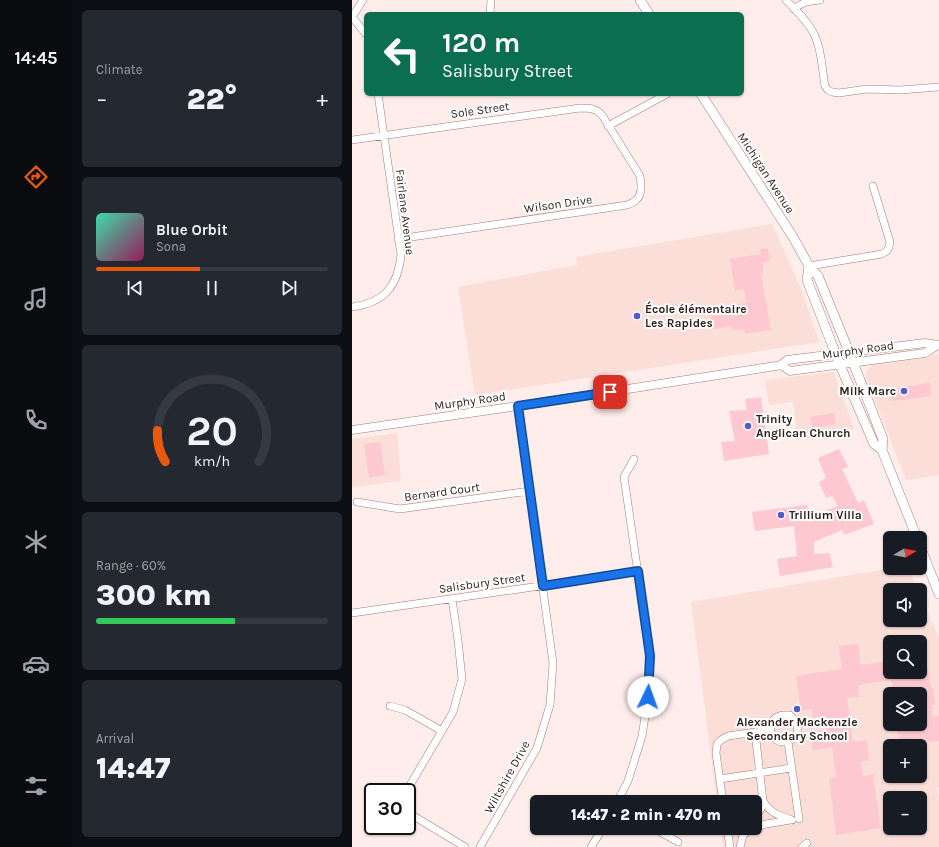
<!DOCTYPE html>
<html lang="en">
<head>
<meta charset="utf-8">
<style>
	:root { --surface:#171b24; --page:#242831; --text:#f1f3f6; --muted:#9ea1a6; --line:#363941; --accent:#ea580c }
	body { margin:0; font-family:Karla,sans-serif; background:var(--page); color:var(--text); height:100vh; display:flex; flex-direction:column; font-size:15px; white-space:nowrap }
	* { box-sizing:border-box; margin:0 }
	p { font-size:13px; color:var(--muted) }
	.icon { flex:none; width:22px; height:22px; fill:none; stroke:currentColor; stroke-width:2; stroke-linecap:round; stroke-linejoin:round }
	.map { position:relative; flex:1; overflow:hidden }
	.sheet { display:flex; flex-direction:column; gap:10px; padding:10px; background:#0d0f14; width:280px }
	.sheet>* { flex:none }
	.banner { position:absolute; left:12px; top:12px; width:380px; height:84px; border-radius:6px; box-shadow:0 1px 3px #0004; background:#0b6e4f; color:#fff; overflow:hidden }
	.needle { width:26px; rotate:80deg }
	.buttons { position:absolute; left:531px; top:531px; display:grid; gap:8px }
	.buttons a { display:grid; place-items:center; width:44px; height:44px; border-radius:6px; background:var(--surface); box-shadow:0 1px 3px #0004; font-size:20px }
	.speed { position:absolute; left:12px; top:783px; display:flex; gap:8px; font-size:20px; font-weight:700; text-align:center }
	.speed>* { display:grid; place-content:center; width:52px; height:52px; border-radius:50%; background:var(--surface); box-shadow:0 1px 3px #0004; line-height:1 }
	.speed .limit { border:2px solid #111; border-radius:6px; background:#fff; color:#111 }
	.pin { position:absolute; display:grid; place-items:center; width:34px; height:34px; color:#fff; margin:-17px; border-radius:8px; box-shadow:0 2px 6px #0006 }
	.me { position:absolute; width:44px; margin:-22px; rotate:3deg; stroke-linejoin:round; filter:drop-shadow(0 0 3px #0008) }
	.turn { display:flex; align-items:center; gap:14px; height:84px; padding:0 12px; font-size:18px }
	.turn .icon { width:52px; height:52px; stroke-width:2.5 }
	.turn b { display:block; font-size:28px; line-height:34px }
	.big { font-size:30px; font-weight:800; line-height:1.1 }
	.sheet .widget { flex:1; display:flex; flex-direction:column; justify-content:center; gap:6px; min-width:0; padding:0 14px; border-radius:6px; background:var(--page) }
	.sheet .dial { align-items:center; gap:0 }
	.dial svg { height:104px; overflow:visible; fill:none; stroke:var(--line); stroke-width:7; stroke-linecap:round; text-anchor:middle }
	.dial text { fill:var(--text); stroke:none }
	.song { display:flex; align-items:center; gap:12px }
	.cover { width:48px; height:48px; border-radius:6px; background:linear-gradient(135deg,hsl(160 70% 55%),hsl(330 70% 35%)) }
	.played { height:4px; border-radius:2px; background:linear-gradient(90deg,var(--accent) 45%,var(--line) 45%) }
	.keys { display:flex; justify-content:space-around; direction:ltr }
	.heat { display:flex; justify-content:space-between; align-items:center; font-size:22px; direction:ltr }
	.charge { height:6px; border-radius:3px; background:linear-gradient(90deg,#34c759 60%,var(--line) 0) }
	.trip { position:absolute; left:178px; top:795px; width:232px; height:40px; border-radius:6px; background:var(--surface); box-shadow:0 1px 3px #0004; font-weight:800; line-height:40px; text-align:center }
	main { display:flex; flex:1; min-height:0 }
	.tab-bar { display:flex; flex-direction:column; width:72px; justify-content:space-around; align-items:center; background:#090b0e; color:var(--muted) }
	.tab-bar .icon { width:28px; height:28px }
	.tab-bar .current { color:var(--accent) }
	.tab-bar b { font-size:18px; color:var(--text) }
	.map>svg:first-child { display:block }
</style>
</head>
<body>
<main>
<nav class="tab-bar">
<b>14:45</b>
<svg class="icon current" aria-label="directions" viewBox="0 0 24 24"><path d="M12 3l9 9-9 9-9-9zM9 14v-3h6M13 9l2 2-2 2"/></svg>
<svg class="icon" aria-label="music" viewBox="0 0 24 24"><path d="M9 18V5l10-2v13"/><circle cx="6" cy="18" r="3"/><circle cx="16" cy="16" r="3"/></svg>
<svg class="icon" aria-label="phone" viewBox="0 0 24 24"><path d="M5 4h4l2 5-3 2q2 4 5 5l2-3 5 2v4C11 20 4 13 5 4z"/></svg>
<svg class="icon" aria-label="climate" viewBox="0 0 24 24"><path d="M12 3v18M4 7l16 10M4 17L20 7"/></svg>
<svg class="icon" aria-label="car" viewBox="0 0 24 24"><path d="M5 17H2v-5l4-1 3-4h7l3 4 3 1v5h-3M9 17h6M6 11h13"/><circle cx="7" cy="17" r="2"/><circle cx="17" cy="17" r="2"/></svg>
<svg class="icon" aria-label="filters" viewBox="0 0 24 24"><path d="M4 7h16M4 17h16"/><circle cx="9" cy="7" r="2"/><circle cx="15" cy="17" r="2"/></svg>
</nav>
<section class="sheet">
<div class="widget"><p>Climate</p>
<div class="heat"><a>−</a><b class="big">22°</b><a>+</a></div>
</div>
<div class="widget">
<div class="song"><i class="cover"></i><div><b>Blue Orbit</b><p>Sona</p></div></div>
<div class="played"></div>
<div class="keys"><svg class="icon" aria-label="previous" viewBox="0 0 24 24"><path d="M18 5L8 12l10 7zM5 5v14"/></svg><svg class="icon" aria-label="pause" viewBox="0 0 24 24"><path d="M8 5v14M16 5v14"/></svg><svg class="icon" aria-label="next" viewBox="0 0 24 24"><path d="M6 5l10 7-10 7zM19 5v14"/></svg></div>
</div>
<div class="widget dial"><svg viewBox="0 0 100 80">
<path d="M14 69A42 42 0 1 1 86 69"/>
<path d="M14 69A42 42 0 0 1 8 45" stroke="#ea580c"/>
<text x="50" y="56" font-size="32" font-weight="700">20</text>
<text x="50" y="72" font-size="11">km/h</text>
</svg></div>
<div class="widget"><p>Range · 60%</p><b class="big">300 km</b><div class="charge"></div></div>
<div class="widget"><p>Arrival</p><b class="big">14:47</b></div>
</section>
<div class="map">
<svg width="587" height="847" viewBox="0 0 587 847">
	<rect width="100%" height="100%" fill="#feedea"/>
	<path fill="#fcded8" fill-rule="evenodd" d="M420,224L450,291L467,342L123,395L106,287L225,265L224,257Z
		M587,354V475L554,480L513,375L519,365Z
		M482,372L502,429L446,440L441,402L417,405L413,380Z
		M45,433L49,481L0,487V439Z
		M541,568H556L566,590H538V620H568V595L587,638V787L584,788L587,796V847H371L369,828H403V802H365L339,602ZM538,642H568V672H538ZM538,694H568V724H538ZM538,746H568V776H538ZM538,798H568V828H538Z"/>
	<path fill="#fec8d0" d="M416,248L418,261L410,262L412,274H409L419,330L393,334L392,329L381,330L380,326L361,329L358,309L394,303L392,289L383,291L378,259L409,254L408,249Z
		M578,383L579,396L541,401L538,395L544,388Z
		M409,397L417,454L372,461L369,442L383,441L377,411L395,410L393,399Z
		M482,413L484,424L460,428L458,417Z
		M28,442L33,475L17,478L12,444Z
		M487,449L496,467L490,469L506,503L512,500L522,524L492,535L490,530L462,542V554L477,553L481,567L428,576L425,559L445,556L442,526L403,531L400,512L455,505L458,517L486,506L480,496L474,498L467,482L474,478L466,458Z
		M506,644L509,665L538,661V672H568V665L575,664L579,688L581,687L583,705H580L581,717L587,716V741L548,746L545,724H568V694H541L539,680L506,685L507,697L495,698L501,742L515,740L517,760L509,762L511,776L521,774L529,828L484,835L477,778L484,777L480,747L461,750L458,732L475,730L473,716L461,718L460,709L449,711L444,676L490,669L487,646Z"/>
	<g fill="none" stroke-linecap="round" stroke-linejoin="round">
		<g stroke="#a27d76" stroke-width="8">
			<path id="minor" d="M434,0C444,10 457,23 463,36C470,51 470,70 473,86L476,90L480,92L487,93L515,89L548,90L587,87
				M442,9C450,2 458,1 468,0
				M138,14L139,0
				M0,17L14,34
				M0,17L11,0
				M256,126L315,94
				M0,140L228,108C238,108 243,108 250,115L288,176C289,184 291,194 284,200C282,202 278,204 275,205L46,239
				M457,266L530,254C536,251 537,249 538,242L521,186
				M0,307C32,303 46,286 49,255L26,94
				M5,502L48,509L178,491
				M0,613L181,587L286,571
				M38,706L53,710L90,731
				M431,715H438C464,743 413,754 419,724C421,718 425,716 431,715Z
				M403,732L411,801C419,814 427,815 440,820
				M436,742L447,819
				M368,779L439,768
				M54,792L101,712L110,679L106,640L100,599
				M265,802L276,781L290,736L296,697L298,656L272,477L282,459
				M371,802L364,753L365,744L369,740L376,736L418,730
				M55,812L113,847
				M403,819L412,803
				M403,827L414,824L438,820
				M301,828L326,842
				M375,828L378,847
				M128,847L185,748L198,705L201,663L166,406
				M239,847L251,828
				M388,847L391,835L400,828
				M450,847L455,843"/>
		</g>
		<g stroke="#a27d76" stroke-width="9">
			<path id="tertiary" d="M429,365L438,371L573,353L586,345
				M0,430L166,406L424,366L429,365L435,360L573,343L587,345"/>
		</g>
		<g stroke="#a27d76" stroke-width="10">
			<path id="secondary" d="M288,0L297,14
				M349,94L441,237L457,266L466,276L497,352L531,439L530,450L565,538
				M457,266L455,280L488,365L522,444L530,450
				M568,546L587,594"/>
		</g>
		<use href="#minor" stroke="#fff" stroke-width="7"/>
		<use href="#tertiary" stroke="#fff" stroke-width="8"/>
		<use href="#secondary" stroke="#fff" stroke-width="9"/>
	</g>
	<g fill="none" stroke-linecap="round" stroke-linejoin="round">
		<g stroke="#114b97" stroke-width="10">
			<path id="route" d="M258,392L166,406L191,586L286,571L298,656L296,697"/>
		</g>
		<use href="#route" stroke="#1a73e8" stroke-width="7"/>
	</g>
	<g fill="#535ad0" stroke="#fff" stroke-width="1.5">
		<circle cx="285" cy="316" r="4"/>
		<circle cx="552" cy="391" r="4"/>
		<circle cx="396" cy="426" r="4"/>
		<circle cx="429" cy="515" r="4"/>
		<circle cx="445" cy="709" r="4"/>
	</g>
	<g text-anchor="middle" stroke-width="4" stroke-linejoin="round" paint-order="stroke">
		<g font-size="12" fill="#2d1e1b" stroke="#fff">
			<text transform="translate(128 110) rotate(-8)" y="4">Sole Street</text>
			<text transform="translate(414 173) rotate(57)" y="4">Michigan Avenue</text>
			<text transform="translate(206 204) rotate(-8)" y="4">Wilson Drive</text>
			<text transform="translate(53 212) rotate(83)" y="4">Fairlane Avenue</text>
			<text transform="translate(506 350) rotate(-8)" y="4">Murphy Road</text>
			<text transform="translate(118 401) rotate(-8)" y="4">Murphy Road</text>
			<text transform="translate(90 492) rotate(-8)" y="4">Bernard Court</text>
			<text transform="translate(130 583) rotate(-8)" y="4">Salisbury Street</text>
			<text transform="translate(155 777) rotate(-61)" y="4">Wiltshire Drive</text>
		</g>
		<g font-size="12" font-weight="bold" fill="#2d1e1b" stroke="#fff" text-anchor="start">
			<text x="293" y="313">École élémentaire<tspan x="293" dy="14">Les Rapides</tspan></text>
			<text x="544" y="395" text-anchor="end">Milk Marc</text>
			<text x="404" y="423">Trinity<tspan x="404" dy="14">Anglican Church</tspan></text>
			<text x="437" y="519">Trillium Villa</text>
			<text x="445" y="726" text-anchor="middle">Alexander Mackenzie<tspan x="445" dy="14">Secondary School</tspan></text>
		</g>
	</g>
</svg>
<div class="buttons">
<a><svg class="needle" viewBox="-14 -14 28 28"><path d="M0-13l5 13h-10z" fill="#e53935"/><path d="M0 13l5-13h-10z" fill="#9ea1a6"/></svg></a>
<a><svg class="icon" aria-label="sound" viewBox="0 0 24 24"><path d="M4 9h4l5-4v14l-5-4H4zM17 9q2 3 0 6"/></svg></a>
<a><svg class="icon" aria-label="search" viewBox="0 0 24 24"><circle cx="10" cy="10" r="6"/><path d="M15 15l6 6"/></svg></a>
<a><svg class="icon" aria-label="layers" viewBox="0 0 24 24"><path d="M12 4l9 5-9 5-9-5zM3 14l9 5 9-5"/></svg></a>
<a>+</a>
<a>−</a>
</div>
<div class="speed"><div class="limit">30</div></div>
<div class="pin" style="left:258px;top:392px;background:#d93025"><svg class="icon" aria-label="arrive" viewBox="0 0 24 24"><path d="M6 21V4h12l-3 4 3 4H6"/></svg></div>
<svg class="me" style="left:296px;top:697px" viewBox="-20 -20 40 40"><circle r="19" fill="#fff"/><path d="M0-13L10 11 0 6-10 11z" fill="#1a73e8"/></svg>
<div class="trip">14:47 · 2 min · 470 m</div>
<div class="banner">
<div class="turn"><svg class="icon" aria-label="left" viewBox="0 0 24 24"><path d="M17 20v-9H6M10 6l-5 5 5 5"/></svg><div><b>120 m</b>Salisbury Street</div></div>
</div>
</div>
</main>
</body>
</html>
